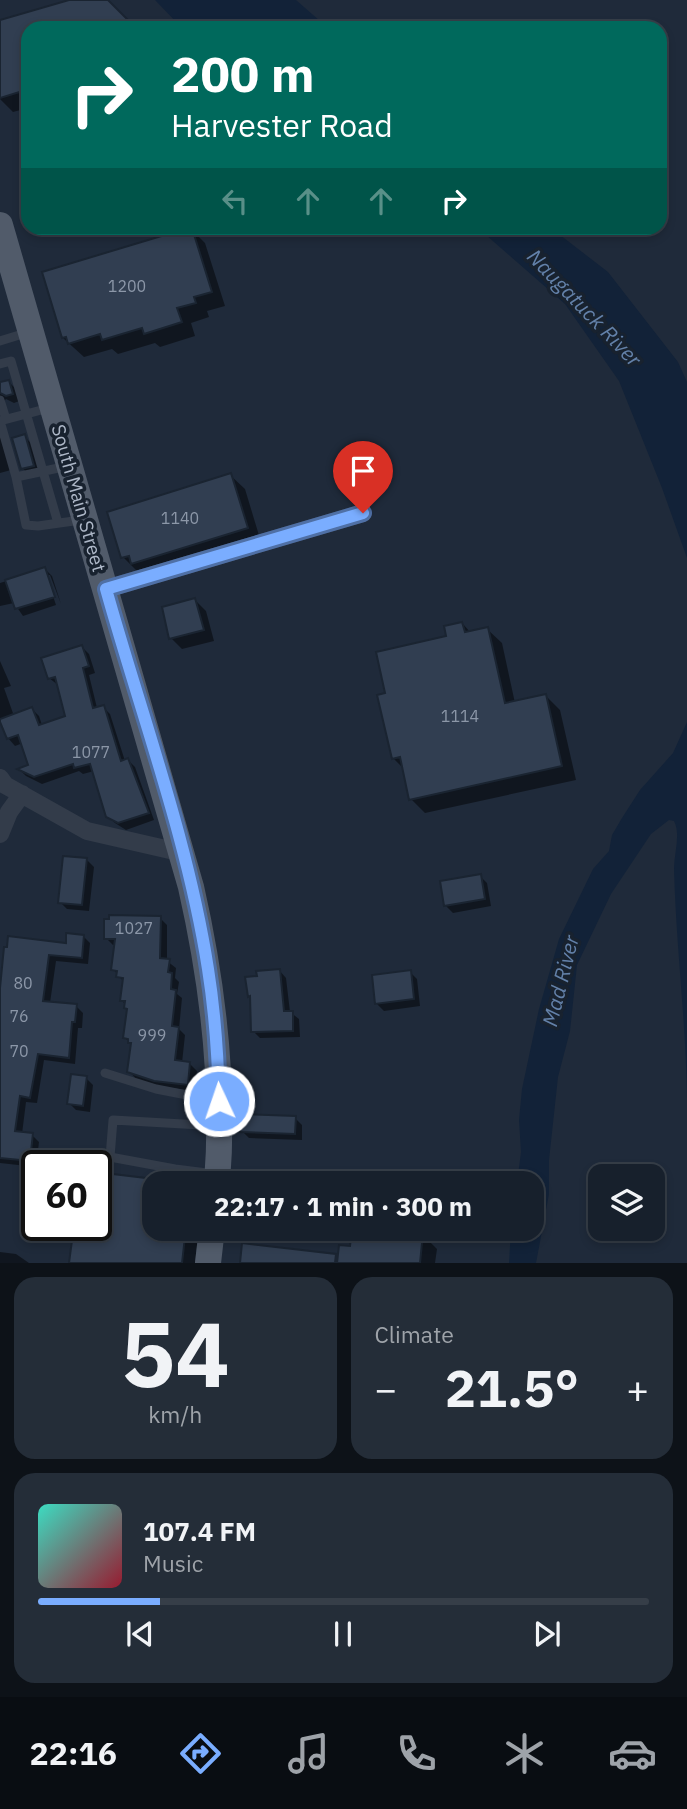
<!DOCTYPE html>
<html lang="en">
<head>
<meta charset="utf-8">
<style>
	:root { --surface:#17202c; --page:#242d38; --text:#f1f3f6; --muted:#9ea3a9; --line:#363e48; --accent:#7aadff }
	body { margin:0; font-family:"IBM Plex Sans",sans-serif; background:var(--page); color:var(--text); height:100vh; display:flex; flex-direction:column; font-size:26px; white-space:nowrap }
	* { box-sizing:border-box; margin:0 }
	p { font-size:23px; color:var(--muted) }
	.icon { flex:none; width:38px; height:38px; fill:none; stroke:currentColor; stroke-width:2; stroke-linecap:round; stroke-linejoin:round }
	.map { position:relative; height:1263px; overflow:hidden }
	.details { display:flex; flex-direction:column; gap:14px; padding:14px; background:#0d1218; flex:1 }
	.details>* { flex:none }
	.guide { position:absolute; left:21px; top:21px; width:646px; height:214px; border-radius:21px; box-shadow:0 4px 10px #0003,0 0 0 2px var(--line); background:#00695c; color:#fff; overflow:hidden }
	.tools { position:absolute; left:588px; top:1164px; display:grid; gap:14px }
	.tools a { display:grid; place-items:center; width:77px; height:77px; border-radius:14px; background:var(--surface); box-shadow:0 4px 10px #0003,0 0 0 2px var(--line); font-size:35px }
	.speed { position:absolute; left:21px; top:1150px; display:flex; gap:14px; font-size:35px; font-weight:700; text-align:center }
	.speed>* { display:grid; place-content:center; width:91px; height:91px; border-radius:50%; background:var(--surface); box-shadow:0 4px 10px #0003,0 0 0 2px var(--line); line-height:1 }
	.speed .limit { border:4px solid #111; border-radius:10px; background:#fff; color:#111 }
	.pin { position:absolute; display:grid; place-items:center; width:60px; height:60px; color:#fff; margin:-72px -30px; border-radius:50% 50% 50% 0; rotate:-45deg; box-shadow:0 0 7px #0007 }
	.pin .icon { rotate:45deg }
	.me { position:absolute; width:77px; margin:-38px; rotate:357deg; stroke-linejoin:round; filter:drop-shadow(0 0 5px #0008) }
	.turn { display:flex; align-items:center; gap:24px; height:147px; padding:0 35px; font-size:32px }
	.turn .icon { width:91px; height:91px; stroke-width:2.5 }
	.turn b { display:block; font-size:49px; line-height:60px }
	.lanes { display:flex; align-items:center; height:66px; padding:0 35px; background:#0003; justify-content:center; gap:35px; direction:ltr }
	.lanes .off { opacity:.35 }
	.big { font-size:52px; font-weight:800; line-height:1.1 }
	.details .card { flex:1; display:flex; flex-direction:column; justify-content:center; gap:10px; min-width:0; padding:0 24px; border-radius:21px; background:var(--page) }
	.details .dial { align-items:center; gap:0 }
	.dial b { font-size:91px; line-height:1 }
	.song { display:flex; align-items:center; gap:21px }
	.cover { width:84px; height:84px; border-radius:10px; background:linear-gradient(135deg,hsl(170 70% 55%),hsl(350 70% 35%)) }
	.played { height:7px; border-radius:4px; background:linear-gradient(90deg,var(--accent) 20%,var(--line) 20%) }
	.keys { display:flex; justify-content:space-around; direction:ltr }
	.heat { display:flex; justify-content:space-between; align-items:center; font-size:38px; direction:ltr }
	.details .tiles { flex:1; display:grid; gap:14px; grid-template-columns:1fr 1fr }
	.card:last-child { grid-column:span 2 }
	.trip { position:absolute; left:142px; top:1171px; width:402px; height:70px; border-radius:21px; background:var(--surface); box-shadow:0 4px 10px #0003,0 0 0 2px var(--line); font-weight:800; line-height:70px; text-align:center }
	.tab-bar { display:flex; height:112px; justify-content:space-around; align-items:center; background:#090d12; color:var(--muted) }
	.tab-bar .icon { width:49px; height:49px }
	.tab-bar .active { color:var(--accent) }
	.tab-bar b { font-size:32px; color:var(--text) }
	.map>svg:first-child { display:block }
</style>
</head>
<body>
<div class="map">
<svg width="687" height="1263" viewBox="0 0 687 1263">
	<rect width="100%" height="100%" fill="#1f2a3a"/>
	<path fill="#122238" d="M155,0H296L328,28H182Z
		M478,228H551L608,272L678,362L687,382V558L662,488L619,381L565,304Z
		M687,722V1098C686,1022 676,945 674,869C674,853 681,835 674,821L669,820L651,834L611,894L577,965L570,1031L558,1077L549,1160V1194L536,1263H509L511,1229L532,1228V1183H517L521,1152L519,1120L522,1089L539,1009L559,939L593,869L609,851L612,835L622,818L640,790L673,753Z"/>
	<path fill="#0007" d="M75,0H106L134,28H28V108L13,112L0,99V21Z
		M191,229L205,243L225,306L207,311L209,317L191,323L195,336L160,347L155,343L118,354L112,349L84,357L63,338Z
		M9,382L16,389L19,401L14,403L6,399L0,406V384Z
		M0,435L11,470L0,473Z
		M24,436L31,443L40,473L30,475L22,468Z
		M230,475L245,489L261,542L137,571L123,557Z
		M45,569L52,576L61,604L50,575H46L56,605L23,616L14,603L0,606V583Z
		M195,600L206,611L214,641L182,649L171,638Z
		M462,623L471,633L487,629L502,643L515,703L546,696L560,710L576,780L425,813L411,799L404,769L393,758L448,638Z
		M82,647L89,654L95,673L89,675L97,708L103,707L110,714L125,761L128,760L135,767L154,820L126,830L115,823L108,816L94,771L83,774L79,771L42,784L26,776L20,770L30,766L23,743L15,746L8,738L3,723L0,724V661L11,686L4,688L14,716L32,709L39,716L42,725L67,718L58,685L49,678Z
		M87,860L94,867L89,911L67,909L60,902Z
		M480,876L487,883L491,906L453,913L446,906Z
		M160,918L167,925V961L176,968L175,978L179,982L177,994L182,998L179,1029L185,1035L182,1063L190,1064L197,1071L194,1091L163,1087L136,1079L129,1071L133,1046L125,1038L129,1011L122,1000L124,982L113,969L116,945H113L106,938Z
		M83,936L90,943L88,964L56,961L50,1003L76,1006L83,1013L82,1028H78L75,1064L44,1060L37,1103L26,1102L22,1134L32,1135L39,1142L36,1167L0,1163V1004L6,949L67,945Z
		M279,970L286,978L290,1012L299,1019L300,1037L260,1038L253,1031L252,999L249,996Z
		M410,972L417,979L420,1006L384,1011L377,1004Z
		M86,1078L93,1085L90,1112L76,1110L69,1103Z
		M295,1118L302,1125V1140L249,1138L242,1131Z
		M96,1174L171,1183H154V1228H199L195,1263H70L75,1225H96Z
		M423,1235L437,1249L435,1263H241L244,1245L340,1256L351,1248Z
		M0,1252L16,1254L29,1263H0Z"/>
	<path fill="#313e51" stroke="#1a2431" stroke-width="2" d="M69,0H108L136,28H28V78L23,79L26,90L0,98V20Z
		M188,228H192L212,292L194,297L196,303L177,308L182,322L144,334L142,328L102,340L100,334L68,344L66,337L62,338L42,272Z
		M9,380L13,394L6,396L0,393V382Z
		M25,434L34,466L21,469L12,438Z
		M231,473L248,528L131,564L129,556L121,558L107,512Z
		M45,567L55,597L15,609L5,580Z
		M195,598L204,630L169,639L162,607Z
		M462,622L465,632L488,627L505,703L546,694L562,766L409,800L400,757L392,759L377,695L385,693L376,652L446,636L444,626Z
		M82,645L89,666L83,668L93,708L104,705L121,761L128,758L149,813L118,823L106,817L90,764L74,768L73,764L34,777L17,769L28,765L18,735L7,739L0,722V719L32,707L39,725L65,716L55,677L48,679L41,658Z
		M63,856L87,858L82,905L58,903Z
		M481,874L485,899L444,906L440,881Z
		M109,915L161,916L160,958L170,959L168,972L172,973L171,989L176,990L172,1026L179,1027L175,1060L190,1062L188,1085L154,1081L127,1072L131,1043H128V1039L123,1038L127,1009L124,1008L125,1001H120L123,978L116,977L117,971L111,970L115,939H104V919H109Z
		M66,933L84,935L82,958L49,955L43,1001L77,1004L75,1022H72L69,1058L38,1054L30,1098L20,1096L15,1131L33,1133L30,1161L0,1158V988L4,947H7L8,936L66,943Z
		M280,969L284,1011H293V1031L251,1032L250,996L248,997L245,977L257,976L256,971Z
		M411,970L414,999L375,1004L372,975Z
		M71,1074L87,1076L83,1106L67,1104Z
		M241,1114L296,1116L295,1134L240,1132Z
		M96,1172L154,1179V1228H186L182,1263H69L74,1225H96Z
		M352,1228H384L423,1233L420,1263H337L339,1245L350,1246Z
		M242,1243L336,1254L335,1263H240Z"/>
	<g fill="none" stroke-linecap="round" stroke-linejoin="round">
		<path stroke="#333c4a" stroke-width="9" d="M0,341L29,332
			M0,364L11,361L58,523
			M0,400L6,419
			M0,421L16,477
			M0,421L49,408
			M68,466L16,477L26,525L38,526L81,520
			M105,1073L156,1089L218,1101
			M215,1174L175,1169L110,1157L113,1120L218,1126"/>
		<path stroke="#333c4a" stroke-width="18" d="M106,589L363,513
			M0,778L5,785L87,831L183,853
			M0,834L9,812L22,794"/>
		<path stroke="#515b6a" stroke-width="26" d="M0,225L191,887C213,984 225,1083 217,1183
			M208,1263L212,1228"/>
	</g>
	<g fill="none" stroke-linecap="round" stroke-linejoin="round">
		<g stroke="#4f70a6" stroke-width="18">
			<path id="route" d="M219,1101C218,1057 215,1013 208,969C188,840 141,714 106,589L363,513"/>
		</g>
		<use href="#route" stroke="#7aadff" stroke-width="12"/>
	</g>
	<g text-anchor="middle" stroke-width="7" stroke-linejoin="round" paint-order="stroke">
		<g font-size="16" fill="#8c97a8">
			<text x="127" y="292">1200</text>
			<text x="180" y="524">1140</text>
			<text x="460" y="722">1114</text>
			<text x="91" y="758">1077</text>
			<text x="134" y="934">1027</text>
			<text x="23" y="989">80</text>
			<text x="19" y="1022">76</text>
			<text x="152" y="1041">999</text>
			<text x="19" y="1057">70</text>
		</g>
		<g font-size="19" fill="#adb7c7" stroke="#18222f">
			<text transform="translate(79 498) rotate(74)" y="7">South Main Street</text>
		</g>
		<g font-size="21" font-style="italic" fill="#6381a9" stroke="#18222f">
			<text transform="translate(584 308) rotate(46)" y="7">Naugatuck River</text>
			<text transform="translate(561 981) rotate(-76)" y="7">Mad River</text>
		</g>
	</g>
</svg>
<div class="tools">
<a><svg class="icon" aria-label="layers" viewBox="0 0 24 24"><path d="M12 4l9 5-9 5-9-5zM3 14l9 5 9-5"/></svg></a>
</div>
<div class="speed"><div class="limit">60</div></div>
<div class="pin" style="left:363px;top:513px;background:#d93025"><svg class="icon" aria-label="arrive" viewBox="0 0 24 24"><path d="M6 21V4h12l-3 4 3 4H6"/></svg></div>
<svg class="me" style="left:219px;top:1101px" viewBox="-20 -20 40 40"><circle r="17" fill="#7aadff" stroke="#fff" stroke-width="3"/><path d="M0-11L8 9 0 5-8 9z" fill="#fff"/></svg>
<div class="trip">22:17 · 1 min · 300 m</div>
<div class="guide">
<div class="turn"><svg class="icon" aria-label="right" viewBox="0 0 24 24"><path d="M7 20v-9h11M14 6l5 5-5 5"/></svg><div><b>200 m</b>Harvester Road</div></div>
<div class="lanes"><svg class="icon off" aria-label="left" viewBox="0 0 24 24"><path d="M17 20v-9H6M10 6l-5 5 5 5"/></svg><svg class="icon off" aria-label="ahead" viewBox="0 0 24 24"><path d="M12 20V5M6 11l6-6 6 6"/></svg><svg class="icon off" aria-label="ahead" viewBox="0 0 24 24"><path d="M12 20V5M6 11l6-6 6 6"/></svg><svg class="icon" aria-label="right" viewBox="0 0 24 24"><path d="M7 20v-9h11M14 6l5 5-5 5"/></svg></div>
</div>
</div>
<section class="details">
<div class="tiles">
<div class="card dial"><b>54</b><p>km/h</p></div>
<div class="card"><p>Climate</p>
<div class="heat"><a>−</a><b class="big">21.5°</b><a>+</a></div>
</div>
<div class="card">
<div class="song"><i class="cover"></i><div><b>107.4 FM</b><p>Music</p></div></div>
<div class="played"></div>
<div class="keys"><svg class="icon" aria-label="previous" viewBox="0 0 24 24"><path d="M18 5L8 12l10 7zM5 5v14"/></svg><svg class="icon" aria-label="pause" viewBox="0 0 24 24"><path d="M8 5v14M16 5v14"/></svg><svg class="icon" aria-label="next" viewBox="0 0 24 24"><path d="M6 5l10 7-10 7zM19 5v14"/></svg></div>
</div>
</div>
</section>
<nav class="tab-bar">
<b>22:16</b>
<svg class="icon active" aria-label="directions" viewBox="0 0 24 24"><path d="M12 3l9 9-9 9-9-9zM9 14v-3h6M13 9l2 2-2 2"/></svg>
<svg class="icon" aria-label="music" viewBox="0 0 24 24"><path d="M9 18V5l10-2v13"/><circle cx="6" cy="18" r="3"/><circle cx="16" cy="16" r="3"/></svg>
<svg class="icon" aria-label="phone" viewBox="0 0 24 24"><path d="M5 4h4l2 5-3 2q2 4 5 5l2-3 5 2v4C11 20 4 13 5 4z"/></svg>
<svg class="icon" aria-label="climate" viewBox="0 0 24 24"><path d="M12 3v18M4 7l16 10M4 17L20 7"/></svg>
<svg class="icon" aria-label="car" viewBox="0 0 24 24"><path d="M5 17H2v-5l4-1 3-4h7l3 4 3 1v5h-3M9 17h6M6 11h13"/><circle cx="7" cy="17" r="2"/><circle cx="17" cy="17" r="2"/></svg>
</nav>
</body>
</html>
